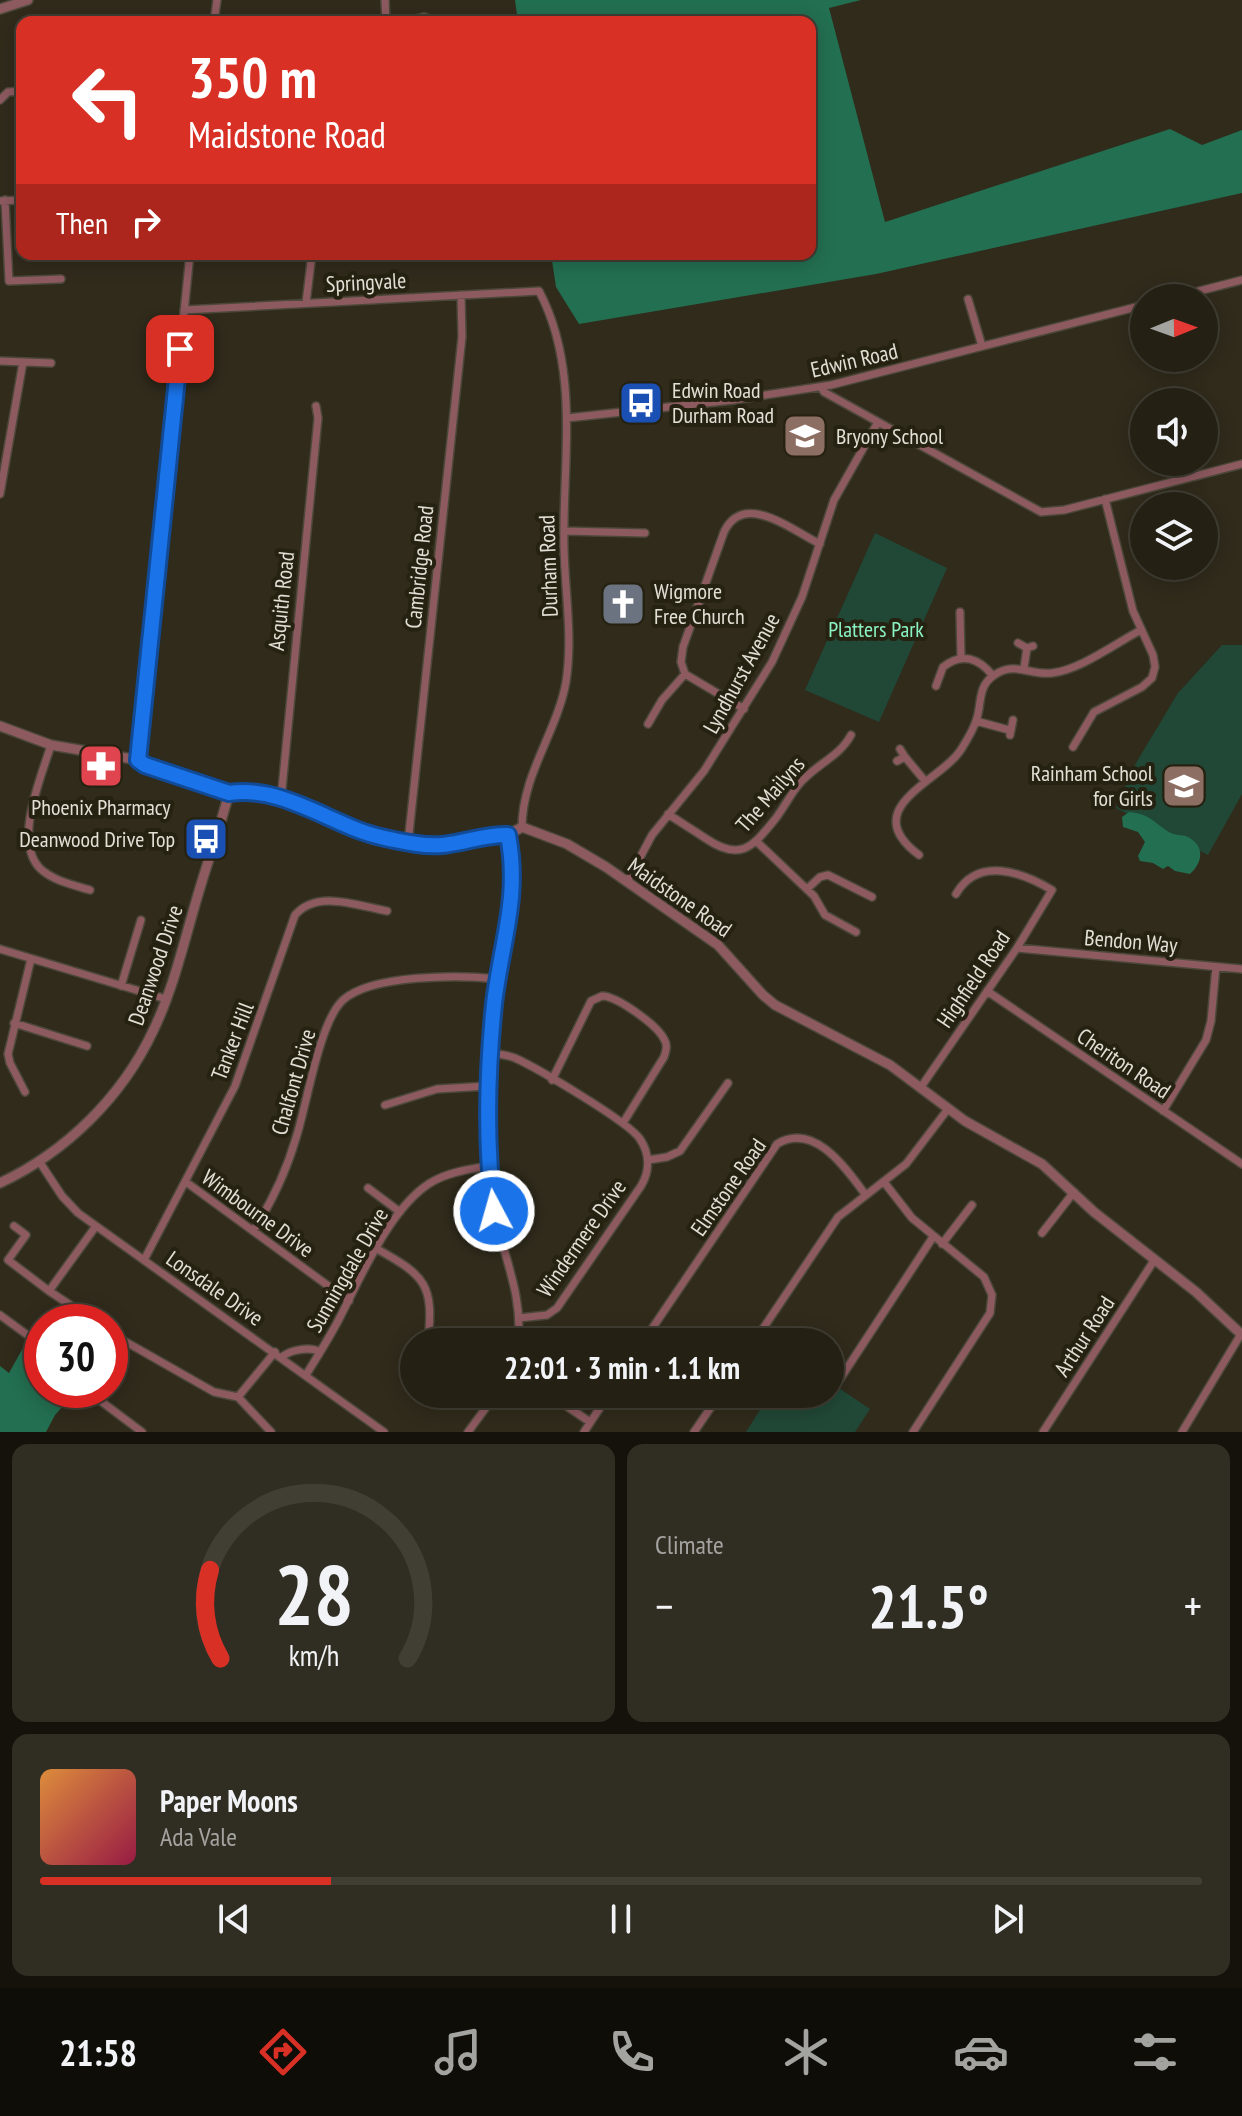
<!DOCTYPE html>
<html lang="en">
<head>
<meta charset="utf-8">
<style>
	:root { --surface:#242014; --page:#302d22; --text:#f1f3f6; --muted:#a3a3a0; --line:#413e34; --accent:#d93025 }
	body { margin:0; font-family:"PT Sans Narrow",sans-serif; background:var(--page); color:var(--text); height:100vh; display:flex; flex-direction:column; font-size:30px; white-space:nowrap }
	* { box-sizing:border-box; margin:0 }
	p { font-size:26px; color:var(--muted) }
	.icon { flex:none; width:44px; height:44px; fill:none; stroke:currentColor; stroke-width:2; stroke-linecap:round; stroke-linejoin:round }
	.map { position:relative; height:1432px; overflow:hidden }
	.side { display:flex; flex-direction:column; gap:12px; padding:12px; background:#14120b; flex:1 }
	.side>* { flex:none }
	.guide { position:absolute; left:16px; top:16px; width:800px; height:244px; border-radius:16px; box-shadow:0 4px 20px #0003,0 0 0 2px var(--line); background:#d93025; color:#fff; overflow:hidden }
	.needle { width:52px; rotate:89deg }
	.buttons { position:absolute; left:1130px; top:284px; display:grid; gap:16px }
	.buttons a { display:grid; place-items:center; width:88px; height:88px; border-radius:50%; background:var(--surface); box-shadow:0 4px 20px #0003,0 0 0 2px var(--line); font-size:40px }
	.speed { position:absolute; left:24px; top:1304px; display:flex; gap:16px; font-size:40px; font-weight:700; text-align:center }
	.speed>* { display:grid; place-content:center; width:104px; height:104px; border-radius:50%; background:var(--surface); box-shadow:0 4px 20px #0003,0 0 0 2px var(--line); line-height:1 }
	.speed .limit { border:12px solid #d22; background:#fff; color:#111 }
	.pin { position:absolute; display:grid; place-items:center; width:68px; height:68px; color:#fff; margin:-34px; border-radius:16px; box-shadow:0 4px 12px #0006 }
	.me { position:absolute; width:88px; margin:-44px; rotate:354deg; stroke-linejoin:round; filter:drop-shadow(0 0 6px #0008) }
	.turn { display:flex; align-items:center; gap:28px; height:168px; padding:0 40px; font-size:36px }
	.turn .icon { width:104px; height:104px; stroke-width:2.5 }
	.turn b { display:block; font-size:56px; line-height:68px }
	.then { display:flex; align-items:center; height:76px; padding:0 40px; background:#0003; gap:16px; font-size:30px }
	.big { font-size:60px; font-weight:700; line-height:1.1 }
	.side .tile { flex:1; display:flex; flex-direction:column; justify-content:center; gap:12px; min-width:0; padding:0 28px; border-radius:16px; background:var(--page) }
	.side .dial { align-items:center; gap:0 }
	.dial svg { height:208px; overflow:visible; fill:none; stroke:var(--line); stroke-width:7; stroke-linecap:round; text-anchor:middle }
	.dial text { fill:var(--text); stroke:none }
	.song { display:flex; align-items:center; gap:24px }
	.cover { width:96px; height:96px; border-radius:12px; background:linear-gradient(135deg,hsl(30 70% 55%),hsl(340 70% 35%)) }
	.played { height:8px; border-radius:4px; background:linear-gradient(90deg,var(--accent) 25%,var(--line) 25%) }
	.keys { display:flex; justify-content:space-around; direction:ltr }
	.heat { display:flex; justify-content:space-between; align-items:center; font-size:44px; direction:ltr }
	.side .tiles { flex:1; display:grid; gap:12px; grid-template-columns:1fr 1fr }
	.tile:last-child { grid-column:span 2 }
	.trip { position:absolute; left:400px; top:1328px; width:444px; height:80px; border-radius:40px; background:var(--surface); box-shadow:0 4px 20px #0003,0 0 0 2px var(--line); font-weight:700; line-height:80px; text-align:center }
	.dock { display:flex; height:128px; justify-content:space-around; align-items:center; background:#0e0d08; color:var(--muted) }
	.dock .icon { width:56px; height:56px }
	.dock .active { color:var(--accent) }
	.dock b { font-size:36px; color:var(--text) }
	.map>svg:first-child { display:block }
</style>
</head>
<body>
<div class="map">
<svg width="1242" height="1432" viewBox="0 0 1242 1432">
	<rect width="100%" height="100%" fill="#302b1b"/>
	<path fill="#214837" d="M875,533L947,568L879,722L805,690Z
		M1222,645H1242V794L1208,855L1116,808L1136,763L1178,693Z
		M830,1382L870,1409L855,1432H746L770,1394H830Z"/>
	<path fill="#236f51" d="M515,0H861L829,8L885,222L1170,129L1202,145L1242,130V193L876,274L579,324L556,287L551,254H810V22H518Z
		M1129,812C1150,814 1153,822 1169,832C1175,836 1182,834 1188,837C1205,846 1203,862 1190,874L1175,871L1168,866L1163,869L1153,863L1140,861L1138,856L1145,842L1138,832L1123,827L1122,817Z
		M28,1339L42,1348V1390H77L55,1415L46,1432H0V1366L9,1373Z"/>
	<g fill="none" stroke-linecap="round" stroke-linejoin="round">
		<g stroke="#4c4839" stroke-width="10">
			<path id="minor" d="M385,0L386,22
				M214,22L217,0
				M403,22L424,17L437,22
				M0,100L8,92L22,91
				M5,200L9,281L61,279
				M0,201L22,200
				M1172,298L1242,280
				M968,299L982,346
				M306,303L312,254
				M184,310L539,291C581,370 562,463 564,548C565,592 573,638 566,682C557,732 522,775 522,827
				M0,361L51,363
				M821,387L824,392L1041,512L1064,510L1242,464
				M567,418L733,400L831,385L1144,305
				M0,494L23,362
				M564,531L645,533
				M960,612L961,658
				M1018,643L1027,648L1033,646
				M1024,668L1027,648
				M936,686L943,667C962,652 979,658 993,676
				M744,709L685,674L681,662L683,647L724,532C744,490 793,531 820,544
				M976,721L1009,730
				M648,724L662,700L685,674
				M1010,735L1013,720
				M51,745C41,778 11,845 43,871C57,882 74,885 90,890
				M1073,747L1094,712L1142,687L1152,678L1155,667L1153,655L1133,611L1105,499
				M905,757L925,781
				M138,760L190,254
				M897,761L905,757L900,749
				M281,799L318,418L316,406
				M668,814C680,822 693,830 705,838C740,862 752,848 776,818C785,806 791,793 801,782C817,764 840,756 851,735
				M508,835C519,891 506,926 497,980C487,1050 485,1122 492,1193C497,1246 524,1288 518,1342
				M756,841L814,896L825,915L856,932
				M408,843L462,337L461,295
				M919,855C855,807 943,781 962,748C967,740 973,730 976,721C982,706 977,687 993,676C1015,660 1030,676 1052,673C1080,670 1116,643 1141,630
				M627,882L652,835L704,771L772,662L802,597L834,500L878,422
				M807,889L820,877L828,875L872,897
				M1017,948L1242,969
				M0,949L166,999
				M121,986L141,920
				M987,991L1242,1164
				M14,1023L87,1046
				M490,1053C499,1054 507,1055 515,1058C537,1068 629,1122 640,1139C650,1154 650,1171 641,1186L557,1308L547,1315L519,1318
				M552,1080L591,1001L602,996C617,996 657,1025 664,1039C668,1045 666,1051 664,1057L623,1123
				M921,1087L1017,948L1052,890C1022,872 978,856 956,894
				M25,1092L10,1063L8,1054L31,959
				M385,1105L437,1089L488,1086
				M1163,1111L1206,1040L1211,1021L1216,967
				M648,1160L667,1157L680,1151L728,1083
				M39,1161L62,1196L78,1213L384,1432
				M186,1182L349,1301
				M884,1182L912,1218L984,1277L992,1295L990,1313L913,1432
				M368,1188L400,1212
				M14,1226L26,1235L8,1260L49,1291L96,1322
				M253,1231C272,1202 286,1172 296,1138C307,1105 319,1022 343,1000C372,974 460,975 498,979
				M1042,1233L1074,1192
				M942,1244L972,1205
				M377,1249C426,1276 434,1285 428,1342
				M144,1260L235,1086L295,915C317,889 358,906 387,911
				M49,1291L96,1226
				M0,1315L26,1334
				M643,1342L777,1144C814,1122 845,1167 865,1194
				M754,1342L838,1217L906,1164L948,1109
				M110,1352L119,1338L214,1392L238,1397L275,1352
				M282,1357C290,1350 310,1346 320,1352
				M306,1375C317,1357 328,1340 338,1321C360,1279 389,1209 430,1183C448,1172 470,1169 490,1166
				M840,1379L933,1237
				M86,1390L142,1432
				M549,1394L590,1422
				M238,1397L271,1432
				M468,1432L496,1394
				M584,1432L609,1394
				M694,1432L720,1394
				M1043,1432L1155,1259
				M1182,1432L1241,1334"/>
		</g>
		<g stroke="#4c4839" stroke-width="12">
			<path id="tertiary" d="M0,9L28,0
				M0,726L51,745L138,760L145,765L209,784L229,793L243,792L281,799L361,831L420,845H457L496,835H508L522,827L567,844L606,867L718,945L763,995L775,1005L890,1065L965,1121L1042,1164L1094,1212L1196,1292L1242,1335
				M0,1183C66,1152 122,1097 153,1031C173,990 184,942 197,898C207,863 220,828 229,793"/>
		</g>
		<use href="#minor" stroke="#8d5a60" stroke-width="7"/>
		<use href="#tertiary" stroke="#8d5a60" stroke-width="9"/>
	</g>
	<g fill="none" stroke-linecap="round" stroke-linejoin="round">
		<g stroke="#114b97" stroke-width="20">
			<path id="route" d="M180,349L138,760L145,765L229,793C274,786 317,814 358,830C376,837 397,841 417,844C453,850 476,834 508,835C520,898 501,943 494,1004C487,1073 485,1142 494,1211"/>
		</g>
		<use href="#route" stroke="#1a73e8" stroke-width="14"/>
	</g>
	<defs>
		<g id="bus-square" transform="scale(2.3)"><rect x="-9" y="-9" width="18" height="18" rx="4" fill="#1a4fb4" stroke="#262211"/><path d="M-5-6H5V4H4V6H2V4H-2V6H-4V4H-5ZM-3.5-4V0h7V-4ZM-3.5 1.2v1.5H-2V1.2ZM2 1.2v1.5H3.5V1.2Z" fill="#fff"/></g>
		<g id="school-square" transform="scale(2.3)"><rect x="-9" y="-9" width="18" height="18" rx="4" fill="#8d6e63" stroke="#262211"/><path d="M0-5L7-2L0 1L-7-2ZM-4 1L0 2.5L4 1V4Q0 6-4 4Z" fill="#fff"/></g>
		<g id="church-square" transform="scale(2.3)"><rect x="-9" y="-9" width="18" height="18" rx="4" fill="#6b7280" stroke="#262211"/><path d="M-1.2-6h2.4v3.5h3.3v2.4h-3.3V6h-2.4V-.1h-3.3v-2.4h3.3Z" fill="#fff"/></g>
		<g id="pharmacy-square" transform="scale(2.3)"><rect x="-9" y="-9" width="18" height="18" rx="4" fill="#e0444e" stroke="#262211"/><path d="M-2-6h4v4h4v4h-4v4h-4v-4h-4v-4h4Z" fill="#fff"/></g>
	</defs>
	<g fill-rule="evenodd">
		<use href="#bus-square" x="641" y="403"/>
		<use href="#school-square" x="805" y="436"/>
		<use href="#church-square" x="623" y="604"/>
		<use href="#pharmacy-square" x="101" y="766"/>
		<use href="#school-square" x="1184" y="786"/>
		<use href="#bus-square" x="206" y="839"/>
	</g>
	<g text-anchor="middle" stroke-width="8" stroke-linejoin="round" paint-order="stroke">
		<g font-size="22" fill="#e2dfd5" stroke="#262211">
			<text transform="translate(366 282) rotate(-3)" y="8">Springvale</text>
			<text transform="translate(854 360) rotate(-13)" y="8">Edwin Road</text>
			<text transform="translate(548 566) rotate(-92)" y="8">Durham Road</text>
			<text transform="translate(419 567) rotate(-84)" y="8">Cambridge Road</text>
			<text transform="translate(281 601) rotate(-84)" y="8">Asquith Road</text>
			<text transform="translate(741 673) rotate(-61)" y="8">Lyndhurst Avenue</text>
			<text transform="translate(770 794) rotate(-49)" y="8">The Mailyns</text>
			<text transform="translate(680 897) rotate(35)" y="8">Maidstone Road</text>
			<text transform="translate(1131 941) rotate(5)" y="8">Bendon Way</text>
			<text transform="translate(155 965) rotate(-71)" y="8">Deanwood Drive</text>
			<text transform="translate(973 979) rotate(-56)" y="8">Highfield Road</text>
			<text transform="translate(232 1041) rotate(-69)" y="8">Tanker Hill</text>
			<text transform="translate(1124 1063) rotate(34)" y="8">Cheriton Road</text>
			<text transform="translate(293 1082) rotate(-74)" y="8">Chalfont Drive</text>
			<text transform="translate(728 1187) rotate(-55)" y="8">Elmstone Road</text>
			<text transform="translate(258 1213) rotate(36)" y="8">Wimbourne Drive</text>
			<text transform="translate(581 1238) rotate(-55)" y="8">Windermere Drive</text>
			<text transform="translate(347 1270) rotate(-60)" y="8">Sunningdale Drive</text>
			<text transform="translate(215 1288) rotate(35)" y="8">Lonsdale Drive</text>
			<text transform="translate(1084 1336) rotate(-57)" y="8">Arthur Road</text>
		</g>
		<g font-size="22" fill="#e2dfd5" stroke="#262211" text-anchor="start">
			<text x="672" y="398">Edwin Road<tspan x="672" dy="25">Durham Road</tspan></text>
			<text x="836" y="444">Bryony School</text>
			<text x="654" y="599">Wigmore<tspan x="654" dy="25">Free Church</tspan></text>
			<text x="1153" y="781" text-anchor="end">Rainham School<tspan x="1153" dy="25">for Girls</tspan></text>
			<text x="101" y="815" text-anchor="middle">Phoenix Pharmacy</text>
			<text x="175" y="847" text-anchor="end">Deanwood Drive Top</text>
		</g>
		<g font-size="22" fill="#8af3c3" stroke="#262211">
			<text x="876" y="637">Platters Park</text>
		</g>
	</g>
</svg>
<div class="buttons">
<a><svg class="needle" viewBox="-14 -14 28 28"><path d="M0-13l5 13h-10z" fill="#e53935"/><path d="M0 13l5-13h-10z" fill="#a3a3a0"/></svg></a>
<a><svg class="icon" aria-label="sound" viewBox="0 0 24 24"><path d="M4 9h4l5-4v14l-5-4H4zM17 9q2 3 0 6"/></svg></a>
<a><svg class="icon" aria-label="layers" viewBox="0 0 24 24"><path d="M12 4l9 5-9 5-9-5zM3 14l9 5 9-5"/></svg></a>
</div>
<div class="speed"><div class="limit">30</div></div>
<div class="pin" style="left:180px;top:349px;background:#d93025"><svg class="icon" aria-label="arrive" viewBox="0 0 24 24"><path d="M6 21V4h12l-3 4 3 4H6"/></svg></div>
<svg class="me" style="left:494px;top:1211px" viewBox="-20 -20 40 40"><circle r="17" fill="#1a73e8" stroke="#fff" stroke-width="3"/><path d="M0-11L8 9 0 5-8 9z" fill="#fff"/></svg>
<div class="trip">22:01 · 3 min · 1.1 km</div>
<div class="guide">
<div class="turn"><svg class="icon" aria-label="left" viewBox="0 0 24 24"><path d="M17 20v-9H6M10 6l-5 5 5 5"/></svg><div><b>350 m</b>Maidstone Road</div></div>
<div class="then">Then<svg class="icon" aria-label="right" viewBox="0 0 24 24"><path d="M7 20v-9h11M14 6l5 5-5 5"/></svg></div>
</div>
</div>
<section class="side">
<div class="tiles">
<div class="tile dial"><svg viewBox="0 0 100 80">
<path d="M14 69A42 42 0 1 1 86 69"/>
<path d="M14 69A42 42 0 0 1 10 35" stroke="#d93025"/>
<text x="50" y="56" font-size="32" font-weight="700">28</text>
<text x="50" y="72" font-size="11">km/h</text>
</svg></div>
<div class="tile"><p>Climate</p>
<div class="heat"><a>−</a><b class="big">21.5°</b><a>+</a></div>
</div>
<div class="tile">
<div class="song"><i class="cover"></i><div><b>Paper Moons</b><p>Ada Vale</p></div></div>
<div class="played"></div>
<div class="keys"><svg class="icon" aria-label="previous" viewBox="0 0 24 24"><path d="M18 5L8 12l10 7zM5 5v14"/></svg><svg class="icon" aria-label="pause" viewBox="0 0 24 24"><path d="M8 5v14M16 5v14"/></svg><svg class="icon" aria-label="next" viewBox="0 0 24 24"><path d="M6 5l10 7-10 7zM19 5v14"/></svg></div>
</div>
</div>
</section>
<nav class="dock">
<b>21:58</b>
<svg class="icon active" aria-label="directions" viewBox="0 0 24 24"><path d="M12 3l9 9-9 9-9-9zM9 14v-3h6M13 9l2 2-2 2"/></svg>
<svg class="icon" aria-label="music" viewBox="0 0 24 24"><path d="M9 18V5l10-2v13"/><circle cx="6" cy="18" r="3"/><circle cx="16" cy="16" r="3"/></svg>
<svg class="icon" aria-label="phone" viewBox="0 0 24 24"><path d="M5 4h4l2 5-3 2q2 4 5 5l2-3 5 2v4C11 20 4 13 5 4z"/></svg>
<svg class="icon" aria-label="climate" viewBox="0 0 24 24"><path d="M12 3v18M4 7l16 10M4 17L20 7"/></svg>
<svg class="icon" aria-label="car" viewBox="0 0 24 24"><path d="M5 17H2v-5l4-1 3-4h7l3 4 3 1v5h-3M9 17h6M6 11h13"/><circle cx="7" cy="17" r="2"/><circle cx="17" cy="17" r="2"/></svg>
<svg class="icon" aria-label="filters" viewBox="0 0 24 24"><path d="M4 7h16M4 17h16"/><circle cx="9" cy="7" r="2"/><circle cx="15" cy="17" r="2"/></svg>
</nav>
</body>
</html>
